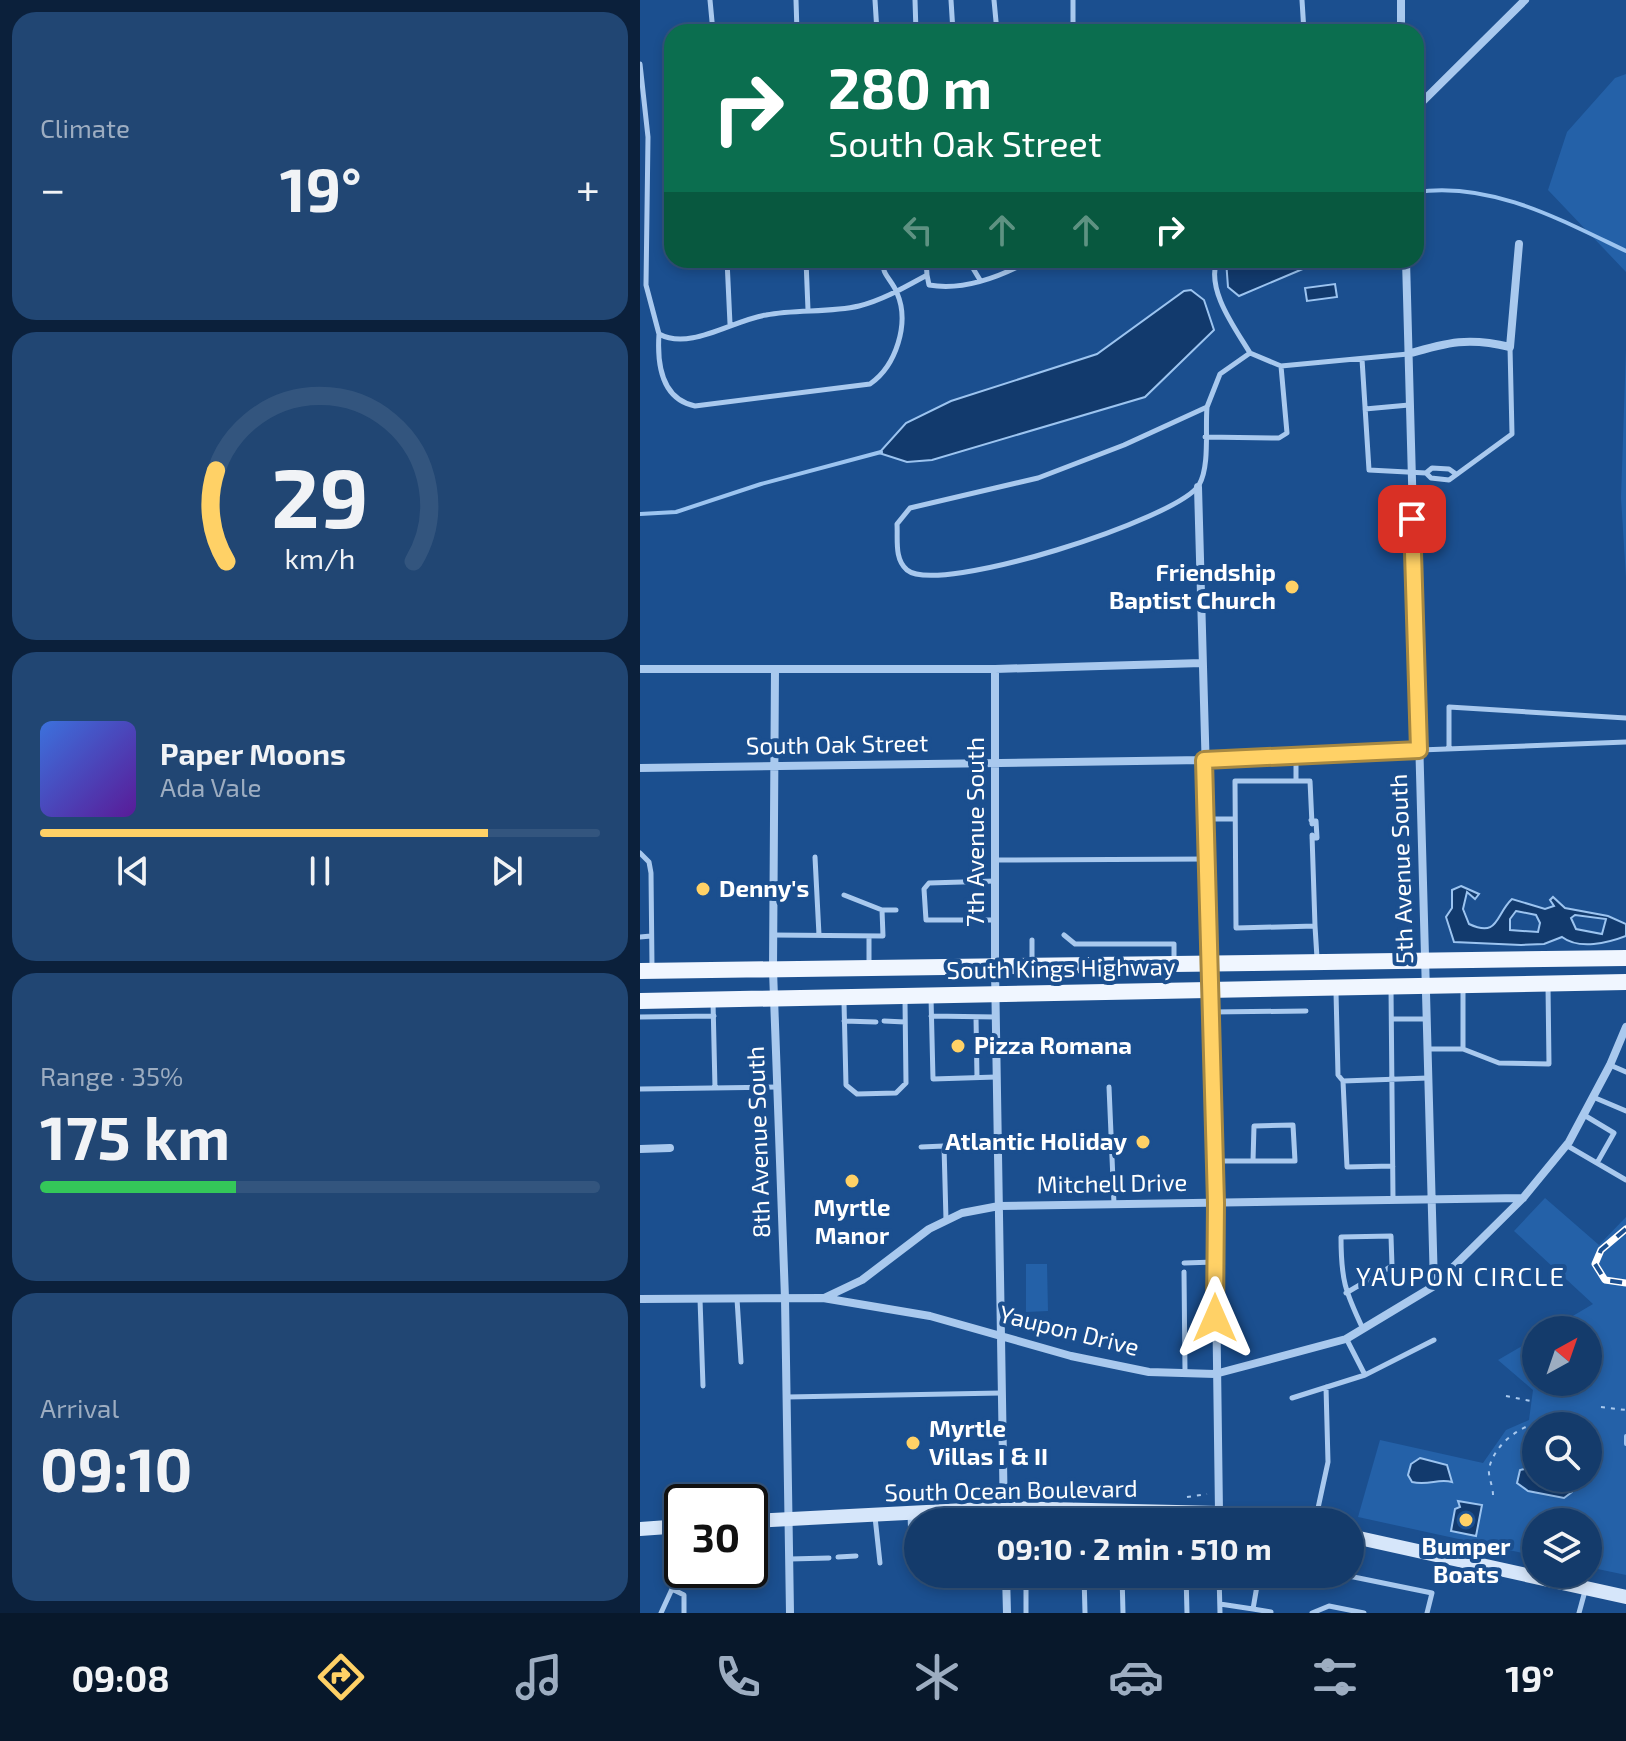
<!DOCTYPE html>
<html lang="en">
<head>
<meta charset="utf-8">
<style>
	:root { --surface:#143b6b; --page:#214673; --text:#f1f3f6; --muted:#9dadc1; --line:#33557e; --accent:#ffd166 }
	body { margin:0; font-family:"Exo 2",sans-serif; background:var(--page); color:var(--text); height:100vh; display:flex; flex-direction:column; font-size:30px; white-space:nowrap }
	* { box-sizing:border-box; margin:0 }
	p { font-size:26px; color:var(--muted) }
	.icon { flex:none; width:44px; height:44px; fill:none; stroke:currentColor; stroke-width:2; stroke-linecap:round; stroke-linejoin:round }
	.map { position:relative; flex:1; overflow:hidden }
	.drawer { display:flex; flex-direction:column; gap:12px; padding:12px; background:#0b203b; width:640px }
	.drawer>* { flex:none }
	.guide { position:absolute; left:24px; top:24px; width:760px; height:244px; border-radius:24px; box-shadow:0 4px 12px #0003,0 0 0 2px var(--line); background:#0b6e4f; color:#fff; overflow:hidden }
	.needle { width:52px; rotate:40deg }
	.tools { position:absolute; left:882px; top:1316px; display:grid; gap:16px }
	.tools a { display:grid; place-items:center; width:80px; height:80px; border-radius:50%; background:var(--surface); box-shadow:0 4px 12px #0003,0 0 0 2px var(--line); font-size:40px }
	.speed { position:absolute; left:24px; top:1484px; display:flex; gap:16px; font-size:40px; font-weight:700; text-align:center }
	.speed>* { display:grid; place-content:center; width:104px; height:104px; border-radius:50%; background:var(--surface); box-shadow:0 4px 12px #0003,0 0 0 2px var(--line); line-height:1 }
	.speed .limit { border:4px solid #111; border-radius:12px; background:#fff; color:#111 }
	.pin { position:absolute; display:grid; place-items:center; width:68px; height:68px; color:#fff; margin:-34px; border-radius:16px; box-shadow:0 4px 12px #0006 }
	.me { position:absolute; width:88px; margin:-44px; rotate:0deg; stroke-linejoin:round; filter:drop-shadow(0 0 6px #0008) }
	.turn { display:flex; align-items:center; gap:28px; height:168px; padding:0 32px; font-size:36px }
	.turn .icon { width:104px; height:104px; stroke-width:2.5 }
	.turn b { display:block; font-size:56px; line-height:68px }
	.lanes { display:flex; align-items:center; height:76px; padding:0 32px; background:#0003; justify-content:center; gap:40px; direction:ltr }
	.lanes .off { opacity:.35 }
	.big { font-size:60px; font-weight:700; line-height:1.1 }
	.drawer .widget { flex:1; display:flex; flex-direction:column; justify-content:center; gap:12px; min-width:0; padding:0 28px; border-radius:24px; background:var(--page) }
	.drawer .dial { align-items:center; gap:0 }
	.dial svg { height:208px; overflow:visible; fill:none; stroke:var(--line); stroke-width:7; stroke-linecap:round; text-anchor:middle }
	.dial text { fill:var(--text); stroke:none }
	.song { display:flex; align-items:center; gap:24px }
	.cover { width:96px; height:96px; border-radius:12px; background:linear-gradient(135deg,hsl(220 70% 55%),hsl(270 70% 35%)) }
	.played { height:8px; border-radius:4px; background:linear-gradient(90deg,var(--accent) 80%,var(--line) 80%) }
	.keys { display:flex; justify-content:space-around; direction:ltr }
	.heat { display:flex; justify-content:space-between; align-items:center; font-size:44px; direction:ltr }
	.charge { height:12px; border-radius:6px; background:linear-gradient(90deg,#34c759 35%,var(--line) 0) }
	.trip { position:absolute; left:264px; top:1508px; width:460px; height:80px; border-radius:40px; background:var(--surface); box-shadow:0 4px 12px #0003,0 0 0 2px var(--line); font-weight:700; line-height:80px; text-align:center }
	.tab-bar { display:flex; height:128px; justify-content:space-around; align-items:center; background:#08182b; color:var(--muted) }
	.tab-bar .icon { width:56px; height:56px }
	.tab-bar .on { color:var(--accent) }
	.tab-bar b { font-size:36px; color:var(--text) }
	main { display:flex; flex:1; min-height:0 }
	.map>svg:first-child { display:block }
</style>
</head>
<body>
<main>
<section class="drawer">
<div class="widget"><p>Climate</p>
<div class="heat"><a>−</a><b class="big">19°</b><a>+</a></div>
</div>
<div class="widget dial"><svg viewBox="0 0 100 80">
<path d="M14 69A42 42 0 1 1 86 69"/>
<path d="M14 69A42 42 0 0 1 10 34" stroke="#ffd166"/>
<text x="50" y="56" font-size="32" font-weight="700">29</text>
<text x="50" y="72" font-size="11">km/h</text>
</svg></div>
<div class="widget">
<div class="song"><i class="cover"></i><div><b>Paper Moons</b><p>Ada Vale</p></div></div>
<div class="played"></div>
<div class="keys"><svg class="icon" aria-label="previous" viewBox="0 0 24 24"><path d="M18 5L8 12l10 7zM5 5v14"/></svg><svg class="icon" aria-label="pause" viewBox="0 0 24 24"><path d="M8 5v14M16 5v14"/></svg><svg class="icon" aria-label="next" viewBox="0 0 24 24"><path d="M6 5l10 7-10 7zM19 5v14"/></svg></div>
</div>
<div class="widget"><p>Range · 35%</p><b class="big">175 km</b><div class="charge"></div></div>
<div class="widget"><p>Arrival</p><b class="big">09:10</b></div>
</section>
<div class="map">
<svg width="986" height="1613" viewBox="0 0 986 1613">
	<rect width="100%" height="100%" fill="#1b4f8f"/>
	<path fill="#2461a8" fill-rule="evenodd" d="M986,74V272L908,190L927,132L975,78Z
		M986,349V578L981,498Z
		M905,1198L959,1245L986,1217V1575L948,1567V1522H896V1556L718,1517L740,1440L843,1463L866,1430L889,1420L893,1390L858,1360L896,1338V1382H948V1330H909L953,1304L874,1231ZM896,1426H948V1478H896Z
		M386,1264H407L408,1311L386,1312Z"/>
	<path fill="#123a6d" stroke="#9cc4f0" stroke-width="2" fill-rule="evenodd" d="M684,260L599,296L588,287L586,260Z
		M695,284L697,297L667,301L665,288Z
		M551,290L564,300L574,330L505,397L292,460L267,462L239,453L266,423L311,401L457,354L544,291Z
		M821,886L839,894L835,899L827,892L823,909L829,924C859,938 855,915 872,899L905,909L914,906L910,900L913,897L925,908L968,916L986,924V936C968,943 939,950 922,937L904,944L881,945L814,942L806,917L812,908V890ZM876,911L896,915L900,923L898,932L870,930V919ZM935,915L966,919L962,934L936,929L931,918Z
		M780,1458L807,1465L812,1482C798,1478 789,1486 772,1482L768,1475L771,1464Z
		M893,1467H896V1478H932V1492L924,1498L888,1491L877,1483L880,1470Z
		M818,1501L842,1505L836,1536L811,1531L815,1509L820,1507Z"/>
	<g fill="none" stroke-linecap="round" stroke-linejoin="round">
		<path stroke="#9cc4f0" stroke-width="4" d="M776,192C851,181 921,220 986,251
			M0,514L36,512L121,484L241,452
			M986,1436V1444"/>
		<path stroke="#a9c9ee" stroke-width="2" stroke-dasharray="4 6" stroke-linecap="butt" d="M866,1396L891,1401
			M961,1407L986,1410
			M853,1495C853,1486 848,1477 849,1469C853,1449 871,1433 888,1426
			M547,1497L567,1494
			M639,1510L668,1514
			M686,1518L705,1522"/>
		<path stroke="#a9c9ee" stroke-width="5" d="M70,0L73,32
			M156,0L157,32
			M235,0L237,32
			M275,0L276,32
			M311,0L313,32
			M354,0L357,32
			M662,0L664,32
			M433,32V0
			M0,64L8,137L6,285L19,334C50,351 93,320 126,315C156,309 189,313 219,306C243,300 265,287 287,275L289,285C323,291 362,276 391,260
			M87,260L90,324
			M166,260L168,310
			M286,260L287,275
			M328,260L340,280
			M577,260C566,290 595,328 610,353
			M19,334C17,364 21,399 55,406L230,384C256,366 270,323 257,293C252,280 242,275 242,260
			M722,359L729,470L786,473L791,478L809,480L872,434L870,347
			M567,407C565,429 570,466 559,485C538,519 298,596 267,570C254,559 258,539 257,524L270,508L398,478L484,445L567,407L580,374L610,353L641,366L768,354
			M725,409L769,405
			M565,437L639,438L647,433L641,366
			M786,473L792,468L809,469L816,474
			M809,749V707L986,718
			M780,750L986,742
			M656,756V781H595L596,928L675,926L677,958
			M656,781H670L672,824
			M567,819H595
			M671,820L676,821L677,838H672
			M672,835L675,926
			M0,853L9,862L11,873L12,967
			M175,857L179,935
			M356,860L568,859
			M355,881L289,883L284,889L286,920H355
			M242,910H256
			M133,935L243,936L242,910L204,895
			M424,935L435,944H534V961
			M229,936V967
			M0,937L11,936
			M392,940V963
			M751,988L753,1199
			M696,992L698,1075L703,1081L707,1167L753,1166
			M291,997L293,1079L356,1077
			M73,1001L75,1088
			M204,1002L206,1085L217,1094L256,1093L266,1083L265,1001
			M572,1012L666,1011
			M291,1016L356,1017
			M0,1017L74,1016
			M336,1017L337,1078
			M752,1019H786
			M204,1021L236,1022
			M244,1021L265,1022
			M788,1049H823L859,1063L909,1064L908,986
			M823,1049V990
			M970,1065L986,1072
			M703,1081L788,1078
			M469,1087L474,1204
			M0,1089L137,1087
			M953,1097L986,1111
			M944,1115L974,1133L957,1163
			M926,1145L986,1180
			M281,1147L304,1146L306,1220
			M575,1161H655L653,1125L614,1126L613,1161
			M544,1263L575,1262
			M544,1272L545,1372
			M706,1293L752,1266L751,1236L701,1237C701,1280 705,1291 723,1329
			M60,1299L63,1386
			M97,1299L101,1362
			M707,1340L725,1375
			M147,1397L361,1393
			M652,1398L725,1375L794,1340
			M385,1510V1522
			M270,1514L272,1570
			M235,1517L240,1563
			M675,1522L688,1462L686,1387
			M198,1557L216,1556
			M150,1559L189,1558
			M386,1574V1613
			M444,1574L445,1613
			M482,1574L483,1613
			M546,1574L547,1613
			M579,1574L580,1613
			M619,1574L613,1609L631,1612
			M699,1574L792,1593L787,1613
			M32,1589L44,1595V1613
			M580,1604L613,1609
			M21,1613L32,1589L29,1529
			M672,1613L689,1606L724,1613
			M939,1613L945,1591"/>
		<path stroke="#a9c9ee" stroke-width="8" d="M761,0V32
			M776,108L885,0
			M766,260L794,1286
			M768,354C808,342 829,337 870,347L879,244
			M558,487L572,990L579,1513
			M0,669H355L562,663
			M135,669L133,970L145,1298L150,1613
			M355,669V969L364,1522
			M0,768L564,760L779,750
			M0,1149L30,1148
			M184,1298L222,1280L289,1229L322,1213L359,1206L883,1198
			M0,1299L183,1298L290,1316L431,1356L509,1372L575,1374L706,1339L794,1286L883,1198L929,1142L970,1065L986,1027
			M366,1574L367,1613"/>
		<path stroke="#d6e6fa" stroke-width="14" d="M110,1521L364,1508L579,1513L631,1522
			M0,1529L42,1526
			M710,1536L986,1597"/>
		<path stroke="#f0f6ff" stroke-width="16" d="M0,971L986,958
			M0,1001L986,982"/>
		<g stroke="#fff" stroke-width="7">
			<path id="rail" d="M986,1229L961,1250L955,1264L965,1280L986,1283"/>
		</g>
		<use href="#rail" stroke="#1b4f8f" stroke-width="4" stroke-dasharray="12" stroke-linecap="butt"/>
	</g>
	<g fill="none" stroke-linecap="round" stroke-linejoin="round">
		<g stroke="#a68842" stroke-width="20">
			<path id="route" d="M575,1318L576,1203L564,760L779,750L772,519"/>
		</g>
		<use href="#route" stroke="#ffd166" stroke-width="14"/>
	</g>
	<g fill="#ffd166" stroke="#1b4f8f" stroke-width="3">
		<circle cx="652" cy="587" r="8"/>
		<circle cx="63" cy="889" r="8"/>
		<circle cx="318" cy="1046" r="8"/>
		<circle cx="503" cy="1142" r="8"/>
		<circle cx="212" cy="1181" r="8"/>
		<circle cx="273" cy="1443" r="8"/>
		<circle cx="826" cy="1520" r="8"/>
	</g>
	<g text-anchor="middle" stroke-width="8" stroke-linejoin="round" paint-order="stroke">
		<g font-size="24" font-weight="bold" fill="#fff" stroke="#1b4f8f" text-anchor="start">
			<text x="636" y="581" text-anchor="end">Friendship<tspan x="636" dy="28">Baptist Church</tspan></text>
			<text x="79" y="897">Denny's</text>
			<text x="334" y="1054">Pizza Romana</text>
			<text x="487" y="1150" text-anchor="end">Atlantic Holiday</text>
			<text x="212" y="1216" text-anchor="middle">Myrtle<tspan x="212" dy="28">Manor</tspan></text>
			<text x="289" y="1437">Myrtle<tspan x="289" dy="28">Villas I &amp; II</tspan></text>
			<text x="826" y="1555" text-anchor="middle">Bumper<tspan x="826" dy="28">Boats</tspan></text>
		</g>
		<g font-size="24" fill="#fff" stroke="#1b4f8f">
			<text transform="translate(197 745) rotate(-1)" y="8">South Oak Street</text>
			<text transform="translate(336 832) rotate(-90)" y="8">7th Avenue South</text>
			<text transform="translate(762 869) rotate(-92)" y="8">5th Avenue South</text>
			<text transform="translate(421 969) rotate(-1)" y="8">South Kings Highway</text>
			<text transform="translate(119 1142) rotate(-92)" y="8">8th Avenue South</text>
			<text transform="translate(472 1184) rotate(-1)" y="8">Mitchell Drive</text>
			<text transform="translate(429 1331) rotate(14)" y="8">Yaupon Drive</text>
			<text transform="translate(371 1491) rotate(-1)" y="8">South Ocean Boulevard</text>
		</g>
		<g font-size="26" letter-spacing="2" fill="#fff" stroke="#1b4f8f">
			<text x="821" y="1286">YAUPON CIRCLE</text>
		</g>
	</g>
</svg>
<div class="tools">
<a><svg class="needle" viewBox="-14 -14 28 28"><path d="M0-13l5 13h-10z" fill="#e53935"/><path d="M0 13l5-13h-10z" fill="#9dadc1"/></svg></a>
<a><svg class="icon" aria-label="search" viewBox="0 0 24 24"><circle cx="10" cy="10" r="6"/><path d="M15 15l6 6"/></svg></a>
<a><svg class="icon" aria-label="layers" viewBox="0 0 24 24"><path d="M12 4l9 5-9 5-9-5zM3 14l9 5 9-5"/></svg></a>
</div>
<div class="speed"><div class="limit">30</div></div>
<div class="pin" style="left:772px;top:519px;background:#d93025"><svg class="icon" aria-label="arrive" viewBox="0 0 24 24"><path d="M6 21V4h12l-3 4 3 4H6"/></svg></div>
<svg class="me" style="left:575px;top:1318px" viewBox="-20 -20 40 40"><path d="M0-17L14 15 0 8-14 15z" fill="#ffd166" stroke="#fff" stroke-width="4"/></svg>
<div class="trip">09:10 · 2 min · 510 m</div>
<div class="guide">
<div class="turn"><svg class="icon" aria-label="right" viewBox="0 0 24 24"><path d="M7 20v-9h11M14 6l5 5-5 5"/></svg><div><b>280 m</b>South Oak Street</div></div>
<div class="lanes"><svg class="icon off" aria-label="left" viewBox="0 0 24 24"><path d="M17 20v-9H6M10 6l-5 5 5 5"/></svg><svg class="icon off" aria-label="ahead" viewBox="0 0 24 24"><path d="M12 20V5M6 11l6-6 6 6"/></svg><svg class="icon off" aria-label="ahead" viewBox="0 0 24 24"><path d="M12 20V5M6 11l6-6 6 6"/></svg><svg class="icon" aria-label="right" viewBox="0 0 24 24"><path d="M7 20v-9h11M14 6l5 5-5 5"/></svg></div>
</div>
</div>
</main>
<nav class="tab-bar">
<b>09:08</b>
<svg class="icon on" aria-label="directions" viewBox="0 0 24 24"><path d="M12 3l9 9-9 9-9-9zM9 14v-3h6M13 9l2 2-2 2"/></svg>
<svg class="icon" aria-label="music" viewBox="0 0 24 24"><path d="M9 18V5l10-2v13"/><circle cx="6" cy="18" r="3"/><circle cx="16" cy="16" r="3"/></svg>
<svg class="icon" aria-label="phone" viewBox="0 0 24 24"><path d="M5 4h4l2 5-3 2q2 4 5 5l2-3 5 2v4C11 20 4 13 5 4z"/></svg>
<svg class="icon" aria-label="climate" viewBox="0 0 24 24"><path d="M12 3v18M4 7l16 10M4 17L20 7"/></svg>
<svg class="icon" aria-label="car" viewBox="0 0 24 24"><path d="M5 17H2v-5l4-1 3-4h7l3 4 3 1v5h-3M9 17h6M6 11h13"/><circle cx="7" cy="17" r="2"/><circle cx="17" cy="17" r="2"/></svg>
<svg class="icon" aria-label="filters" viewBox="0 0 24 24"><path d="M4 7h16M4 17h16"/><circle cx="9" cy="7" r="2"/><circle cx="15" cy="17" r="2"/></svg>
<b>19°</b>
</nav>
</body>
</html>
